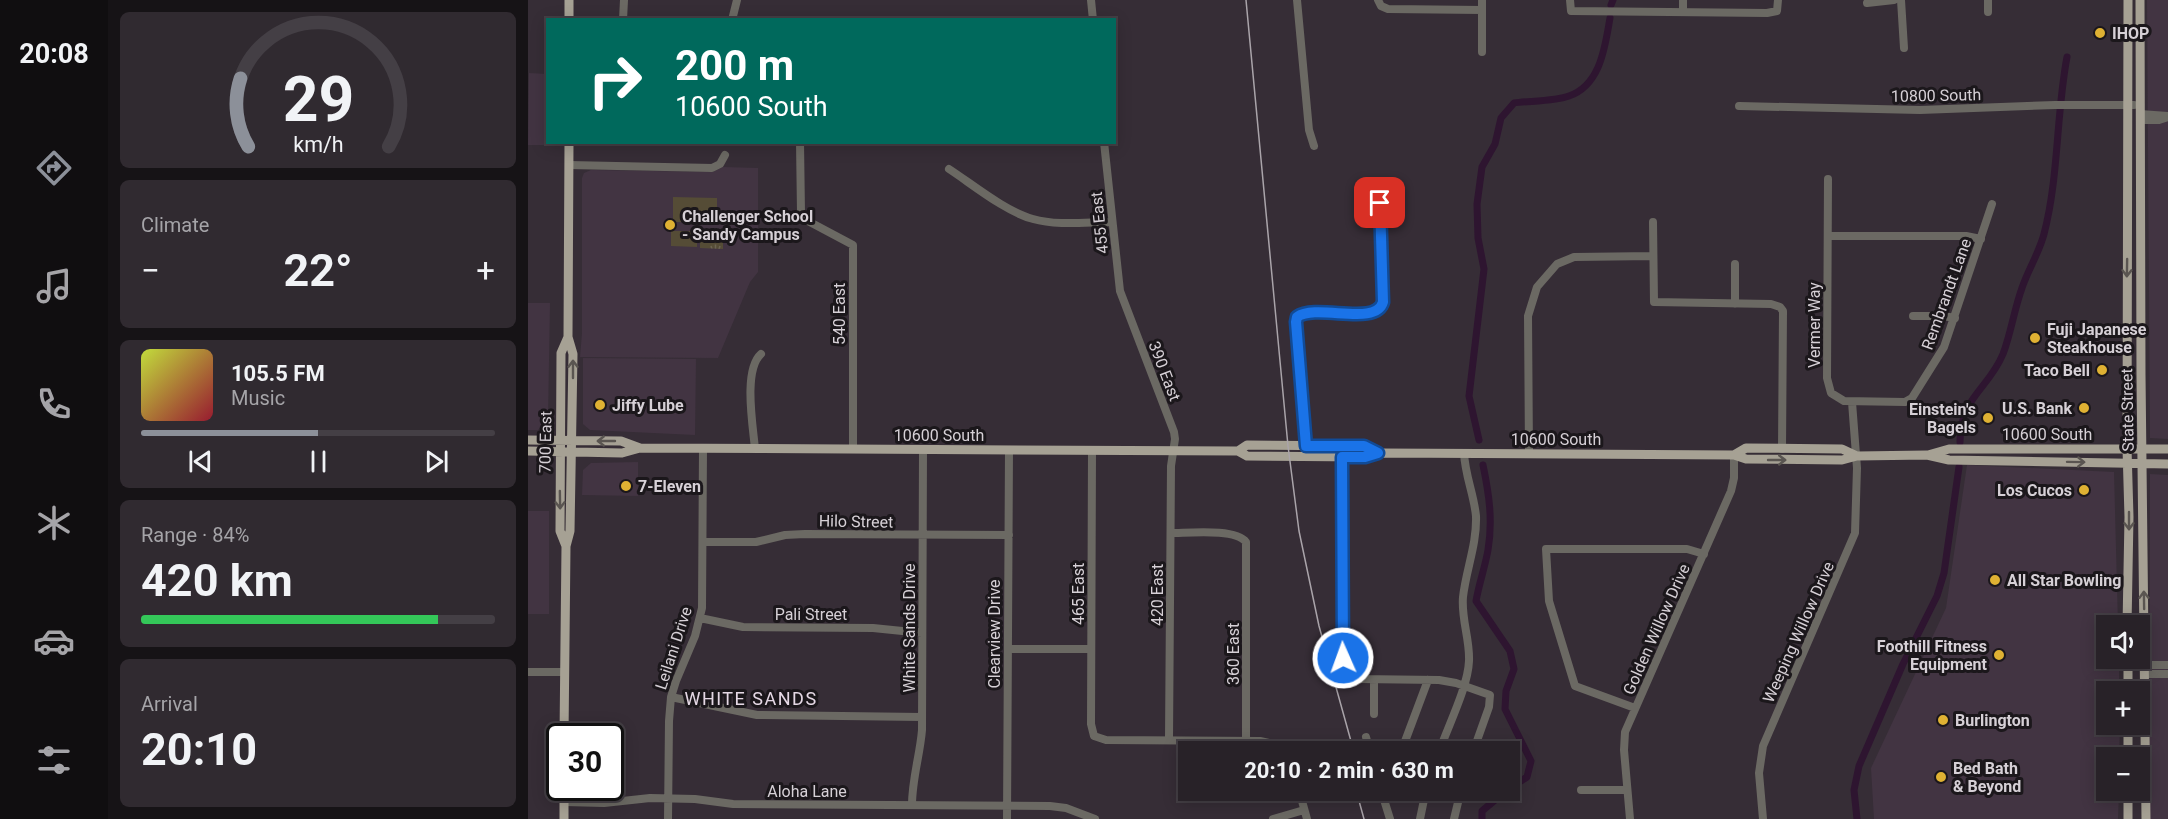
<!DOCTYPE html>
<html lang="en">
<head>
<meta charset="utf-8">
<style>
	:root { --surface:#282228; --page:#302a30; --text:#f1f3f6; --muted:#a5a4a8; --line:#443f45; --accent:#8c9099 }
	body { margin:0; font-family:Roboto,sans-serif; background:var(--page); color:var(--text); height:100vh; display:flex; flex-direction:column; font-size:22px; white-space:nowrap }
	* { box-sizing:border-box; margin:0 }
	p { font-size:20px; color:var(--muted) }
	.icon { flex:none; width:33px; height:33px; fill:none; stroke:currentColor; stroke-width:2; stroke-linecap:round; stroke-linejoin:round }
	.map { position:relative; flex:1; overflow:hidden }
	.sheet { display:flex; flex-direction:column; gap:12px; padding:12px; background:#161316; width:420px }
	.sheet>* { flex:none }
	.banner { position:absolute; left:18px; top:18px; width:570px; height:126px; border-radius:0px; box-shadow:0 3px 15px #0003,0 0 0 2px var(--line); background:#00695c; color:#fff; overflow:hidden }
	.tools { position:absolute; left:1568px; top:615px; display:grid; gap:12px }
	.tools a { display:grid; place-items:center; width:54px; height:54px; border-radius:0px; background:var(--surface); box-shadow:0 3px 15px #0003,0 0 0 2px var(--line); font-size:30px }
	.speed { position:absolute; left:18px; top:723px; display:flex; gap:12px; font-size:30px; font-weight:700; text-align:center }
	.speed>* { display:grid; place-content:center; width:78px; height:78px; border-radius:50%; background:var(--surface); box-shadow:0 3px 15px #0003,0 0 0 2px var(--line); line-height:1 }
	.speed .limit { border:3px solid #111; border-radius:9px; background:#fff; color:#111 }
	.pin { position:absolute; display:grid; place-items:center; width:51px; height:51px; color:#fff; margin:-26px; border-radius:12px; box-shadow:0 3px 9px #0006 }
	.me { position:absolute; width:66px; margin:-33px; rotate:358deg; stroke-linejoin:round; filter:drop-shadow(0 0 4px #0008) }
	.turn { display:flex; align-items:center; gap:21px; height:126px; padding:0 30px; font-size:27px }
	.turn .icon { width:78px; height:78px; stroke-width:2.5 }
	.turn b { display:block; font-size:42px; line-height:51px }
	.big { font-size:45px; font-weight:700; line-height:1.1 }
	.sheet .widget { flex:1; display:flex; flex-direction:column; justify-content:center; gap:9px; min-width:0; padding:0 21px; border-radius:9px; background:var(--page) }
	.sheet .dial { align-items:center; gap:0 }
	.dial svg { height:156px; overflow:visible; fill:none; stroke:var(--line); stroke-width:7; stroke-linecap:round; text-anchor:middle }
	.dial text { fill:var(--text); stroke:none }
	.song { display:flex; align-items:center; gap:18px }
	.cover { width:72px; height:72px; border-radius:9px; background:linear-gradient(135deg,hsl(70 70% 55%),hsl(350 70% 35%)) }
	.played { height:6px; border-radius:3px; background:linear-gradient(90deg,var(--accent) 50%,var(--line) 50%) }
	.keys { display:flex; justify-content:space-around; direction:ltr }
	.heat { display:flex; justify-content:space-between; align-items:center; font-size:33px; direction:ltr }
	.charge { height:9px; border-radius:4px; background:linear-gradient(90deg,#34c759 84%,var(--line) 0) }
	.trip { position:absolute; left:650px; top:741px; width:342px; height:60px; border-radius:0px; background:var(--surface); box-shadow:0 3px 15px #0003,0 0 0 2px var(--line); font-weight:700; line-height:60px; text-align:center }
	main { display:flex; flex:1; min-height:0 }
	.tabs { display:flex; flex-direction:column; width:108px; justify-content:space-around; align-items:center; background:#100e10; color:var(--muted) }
	.tabs .icon { width:42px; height:42px }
	.tabs .selected { color:var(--accent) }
	.tabs b { font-size:27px; color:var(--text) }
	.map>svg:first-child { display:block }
</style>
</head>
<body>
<main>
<nav class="tabs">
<b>20:08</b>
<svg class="icon selected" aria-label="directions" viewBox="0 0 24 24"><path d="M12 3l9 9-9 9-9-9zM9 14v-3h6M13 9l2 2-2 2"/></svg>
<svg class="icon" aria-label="music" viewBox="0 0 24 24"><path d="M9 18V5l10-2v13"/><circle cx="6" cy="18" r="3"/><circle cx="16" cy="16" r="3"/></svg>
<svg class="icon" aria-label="phone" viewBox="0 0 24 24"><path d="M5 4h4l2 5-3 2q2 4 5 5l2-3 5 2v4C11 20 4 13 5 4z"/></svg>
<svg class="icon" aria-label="climate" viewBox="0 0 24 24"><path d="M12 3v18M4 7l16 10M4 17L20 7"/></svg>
<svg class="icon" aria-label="car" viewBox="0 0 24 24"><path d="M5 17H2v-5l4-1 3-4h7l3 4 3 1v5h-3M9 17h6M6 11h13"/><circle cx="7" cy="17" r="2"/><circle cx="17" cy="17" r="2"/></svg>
<svg class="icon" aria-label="filters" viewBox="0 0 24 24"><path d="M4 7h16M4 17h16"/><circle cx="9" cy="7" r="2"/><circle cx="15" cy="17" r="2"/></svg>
</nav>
<section class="sheet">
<div class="widget dial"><svg viewBox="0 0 100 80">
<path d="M14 69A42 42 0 1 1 86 69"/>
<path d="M14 69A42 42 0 0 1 10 34" stroke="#8c9099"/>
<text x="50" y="56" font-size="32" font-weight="700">29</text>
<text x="50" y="72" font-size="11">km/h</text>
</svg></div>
<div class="widget"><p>Climate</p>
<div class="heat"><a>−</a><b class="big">22°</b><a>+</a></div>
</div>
<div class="widget">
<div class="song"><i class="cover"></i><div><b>105.5 FM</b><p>Music</p></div></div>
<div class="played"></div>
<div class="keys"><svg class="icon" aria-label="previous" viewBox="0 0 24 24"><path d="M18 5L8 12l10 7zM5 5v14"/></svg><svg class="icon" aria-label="pause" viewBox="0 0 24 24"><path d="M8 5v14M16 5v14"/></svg><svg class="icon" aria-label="next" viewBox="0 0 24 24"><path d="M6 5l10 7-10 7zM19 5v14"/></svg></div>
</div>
<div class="widget"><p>Range · 84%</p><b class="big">420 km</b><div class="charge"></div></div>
<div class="widget"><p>Arrival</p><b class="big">20:10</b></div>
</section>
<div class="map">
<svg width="1640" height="819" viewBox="0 0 1640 819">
	<defs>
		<pattern id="park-tufts" width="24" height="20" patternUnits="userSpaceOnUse" patternTransform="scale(1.5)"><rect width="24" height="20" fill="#554c36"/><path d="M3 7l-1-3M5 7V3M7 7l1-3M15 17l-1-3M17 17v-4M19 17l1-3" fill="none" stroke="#6d6552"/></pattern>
	</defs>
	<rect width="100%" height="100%" fill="#362d36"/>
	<path fill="#423442" d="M1619,0H1640V439L1622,438Z
		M1,73L19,74L20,142L23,143V145H0Z
		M195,167L230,168V272L222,282L190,358L52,357L54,333V178L56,173L63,170L185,172Z
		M0,303H22L20,419L10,430H0Z
		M55,358L168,359L167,435L62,430L55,424Z
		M110,462V496L54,495L55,470L63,463Z
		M1439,465L1586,472L1590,625L1578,626V658L1591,659V691L1578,692V724L1592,725L1591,757L1578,758V790L1591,791L1590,819H1346L1343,768L1418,608Z
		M1622,474L1640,475V819H1621Z
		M0,511H21V614H0Z"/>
	<path fill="url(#park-tufts)" d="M172,230H195V249L172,248Z"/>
	<path fill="#554c36" d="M145,197L189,198V222H145Z
		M143,231H169V247L143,246Z"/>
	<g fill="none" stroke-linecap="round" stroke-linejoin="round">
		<path stroke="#2e1530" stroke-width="7" d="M1083,5L1085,0
			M951,440L941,396L956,269L950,238L949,204L954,167L967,144L973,118L986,103C1001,101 1028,101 1041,96C1073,85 1077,46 1082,18
			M1432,442C1432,397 1460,390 1475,354C1483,333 1486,310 1494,288C1500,270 1511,253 1516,234C1531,176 1528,115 1539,57
			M955,465C961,494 965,520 960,550C957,567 951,584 948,601L982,651L986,669L978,691L977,709L1003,761L999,777L981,789
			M954,819V811L979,790
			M1329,819L1326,790L1331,766L1375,664L1409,596L1416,573L1431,467"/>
		<path stroke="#6b6963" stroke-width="8" d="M563,0L565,20
			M769,0L781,130L786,146
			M850,0L853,6L860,9L954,10
			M1042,0L1043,11L1239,13L1249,11L1250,0
			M1373,0L1376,48
			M1460,0V12
			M1339,3L1366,0
			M1155,12V0
			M95,20L96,0
			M204,20L209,0
			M954,52V0
			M1211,106L1392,110L1527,105H1606
			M1612,114L1640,116
			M1612,120H1631L1640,117
			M272,142L273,213L278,220L325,245V449
			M576,142L592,291L646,432L647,439L643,466L641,740
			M41,165L184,168L192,164L197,155
			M421,169C444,184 478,212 505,219C529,226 559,222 584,222
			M1300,179L1299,378L1303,393L1316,401L1377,402L1384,398L1416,347L1464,204
			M1125,222L1126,302L1243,304L1252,307L1255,311L1254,449
			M1300,236H1438L1453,239
			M1207,264V304
			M1385,316H1415L1427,318
			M778,446L774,388L768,341L769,317C789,303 848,327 855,301L852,203
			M227,449C225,426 215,370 233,354
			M564,451L563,724L566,736L578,740L732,741L746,744L757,752
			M1001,454L1000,316L1009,287L1029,264L1046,257L1125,256
			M814,457V643C814,658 815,674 831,679L911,680L928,683L962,695L961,707L945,752
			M643,533C660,533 708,528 718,542V741
			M175,542H228L257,535L277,534L481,535
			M172,618L215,627L345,628L394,633
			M480,649H563
			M1616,665H1640
			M0,672H36
			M1617,674H1640
			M846,680V714
			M143,697L229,715L394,717
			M1107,708L1047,686L1021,601L1018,549H1159L1176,554
			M838,737L842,752
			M873,752L900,680
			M911,752C920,726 940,687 941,661C942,639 933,619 935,597C938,570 949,544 948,516C946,495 937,475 936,453
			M771,790L779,819
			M853,790L862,819
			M1053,790H1099
			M36,802L76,803L122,798L167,799L205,804L522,806L538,808L567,819
			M384,805C384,779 392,755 394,730L395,450
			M140,819L141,721L143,697L148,681L167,636L174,608L175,449
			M479,819L481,450
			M745,819L776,810
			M892,819L898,790
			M926,819L933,790
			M1102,819L1096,750L1097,732L1203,491L1206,478V455
			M1235,819L1231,773L1235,746L1327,533L1329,468L1324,402"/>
		<path stroke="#a6a194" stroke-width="9" d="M1612,0L1613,375L1618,819
			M41,20V0
			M0,440L93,441L112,448
			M0,451L94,453L112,448L710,451L719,456L837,457L853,453L1206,455L1218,459L1314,460L1329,456L1399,455L1421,460L1640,464
			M710,451L719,445L836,446L850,453
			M1206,455L1218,448L1314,449L1329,456
			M1400,455L1421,449H1640
			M38,546L32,531L33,353L40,337
			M1599,626L1601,517L1599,448L1600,0
			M1600,658V692
			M36,736L38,546L42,531L45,354L40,337L41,142
			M1600,758V724
			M1600,790V819
			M36,819V788"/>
		<path stroke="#aaa4aa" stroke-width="1.5" d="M718,0L760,446L771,531L791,626L826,752
			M828,790L836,819"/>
	</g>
	<defs><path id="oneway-shaft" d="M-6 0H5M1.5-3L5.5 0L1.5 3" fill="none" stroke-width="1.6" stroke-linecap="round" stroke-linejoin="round" transform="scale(1.5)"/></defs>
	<g stroke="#5a5551">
		<use href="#oneway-shaft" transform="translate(1599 268) rotate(91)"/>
		<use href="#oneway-shaft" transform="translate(45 369) rotate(-90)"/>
		<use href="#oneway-shaft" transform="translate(78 441) rotate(-180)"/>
		<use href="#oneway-shaft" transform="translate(1249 460)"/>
		<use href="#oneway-shaft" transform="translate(1548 462) rotate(1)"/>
		<use href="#oneway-shaft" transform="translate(32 500) rotate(89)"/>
		<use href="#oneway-shaft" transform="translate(1601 521) rotate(90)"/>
		<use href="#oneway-shaft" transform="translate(1616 600) rotate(-91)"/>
	</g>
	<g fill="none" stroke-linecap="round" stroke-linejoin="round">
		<g stroke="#114b97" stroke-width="15">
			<path id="route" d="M815,658L814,457H837L850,453L836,446H778L768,322L769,317C789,303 848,327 855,302L852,203"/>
		</g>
		<use href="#route" stroke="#1a73e8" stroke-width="10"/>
	</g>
	<g fill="#dfb133" stroke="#1b171b" stroke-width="2">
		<circle cx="1572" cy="33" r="6"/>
		<circle cx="142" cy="225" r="6"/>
		<circle cx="1507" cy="338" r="6"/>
		<circle cx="1574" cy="370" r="6"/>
		<circle cx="72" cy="405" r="6"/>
		<circle cx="1556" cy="408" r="6"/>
		<circle cx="1460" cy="418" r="6"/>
		<circle cx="98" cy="486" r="6"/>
		<circle cx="1556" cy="490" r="6"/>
		<circle cx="1467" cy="580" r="6"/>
		<circle cx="1471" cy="655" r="6"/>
		<circle cx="1415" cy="720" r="6"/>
		<circle cx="1413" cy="777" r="6"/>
	</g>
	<g text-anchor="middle" stroke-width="6" stroke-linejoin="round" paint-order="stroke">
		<g font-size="16" font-weight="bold" fill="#d6d0d6" stroke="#1b171b" text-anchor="start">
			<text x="1584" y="39">IHOP</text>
			<text x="154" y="222">Challenger School<tspan x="154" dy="18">- Sandy Campus</tspan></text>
			<text x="1519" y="335">Fuji Japanese<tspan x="1519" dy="18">Steakhouse</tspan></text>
			<text x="1562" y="376" text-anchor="end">Taco Bell</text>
			<text x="84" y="411">Jiffy Lube</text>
			<text x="1544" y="414" text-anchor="end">U.S. Bank</text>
			<text x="1448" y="415" text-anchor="end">Einstein's<tspan x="1448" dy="18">Bagels</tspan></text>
			<text x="110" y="492">7-Eleven</text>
			<text x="1544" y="496" text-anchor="end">Los Cucos</text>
			<text x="1479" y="586">All Star Bowling</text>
			<text x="1459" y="652" text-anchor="end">Foothill Fitness<tspan x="1459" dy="18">Equipment</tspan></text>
			<text x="1427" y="726">Burlington</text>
			<text x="1425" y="774">Bed Bath<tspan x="1425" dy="18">&amp; Beyond</tspan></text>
		</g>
		<g font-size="16" fill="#d6d0d6" stroke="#1b171b">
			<text transform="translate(1408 95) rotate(-1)" y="6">10800 South</text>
			<text transform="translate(571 223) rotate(-96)" y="6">455 East</text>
			<text transform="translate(1418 294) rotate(-70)" y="6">Rembrandt Lane</text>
			<text transform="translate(311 314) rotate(-90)" y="6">540 East</text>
			<text transform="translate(1286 325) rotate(-90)" y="6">Vermer Way</text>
			<text transform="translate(637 371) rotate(69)" y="6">390 East</text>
			<text transform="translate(1599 410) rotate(-91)" y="6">State Street</text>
			<text x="1519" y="440">10600 South</text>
			<text x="411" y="441">10600 South</text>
			<text x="1028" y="445">10600 South</text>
			<text transform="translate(17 442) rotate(-89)" y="6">700 East</text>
			<text transform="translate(328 521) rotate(1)" y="6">Hilo Street</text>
			<text transform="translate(550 594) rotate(-90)" y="6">465 East</text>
			<text transform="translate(629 595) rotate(-90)" y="6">420 East</text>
			<text x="283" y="620">Pali Street</text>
			<text transform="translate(381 628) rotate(-90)" y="6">White Sands Drive</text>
			<text transform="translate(1128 629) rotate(-66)" y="6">Golden Willow Drive</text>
			<text transform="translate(1270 632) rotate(-66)" y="6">Weeping Willow Drive</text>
			<text transform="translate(466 634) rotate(-90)" y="6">Clearview Drive</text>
			<text transform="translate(145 648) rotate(-72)" y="6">Leilani Drive</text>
			<text transform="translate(705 654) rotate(-90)" y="6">360 East</text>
			<text x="279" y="797">Aloha Lane</text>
		</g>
		<g font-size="18" letter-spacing="1.5" fill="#e5d8e5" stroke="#1b171b">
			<text x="223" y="705">WHITE SANDS</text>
		</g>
	</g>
</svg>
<div class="tools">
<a><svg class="icon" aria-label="sound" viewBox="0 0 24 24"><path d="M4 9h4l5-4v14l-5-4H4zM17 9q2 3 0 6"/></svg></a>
<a>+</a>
<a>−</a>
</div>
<div class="speed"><div class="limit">30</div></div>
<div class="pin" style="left:852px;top:203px;background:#d93025"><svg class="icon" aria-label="arrive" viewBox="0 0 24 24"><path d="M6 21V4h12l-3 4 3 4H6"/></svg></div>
<svg class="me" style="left:815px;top:658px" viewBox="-20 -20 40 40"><circle r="17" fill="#1a73e8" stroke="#fff" stroke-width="3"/><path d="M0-11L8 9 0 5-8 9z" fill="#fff"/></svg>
<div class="trip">20:10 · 2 min · 630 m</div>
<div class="banner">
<div class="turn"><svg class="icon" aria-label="right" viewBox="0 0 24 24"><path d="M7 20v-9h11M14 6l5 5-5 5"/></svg><div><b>200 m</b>10600 South</div></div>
</div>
</div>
</main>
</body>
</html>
